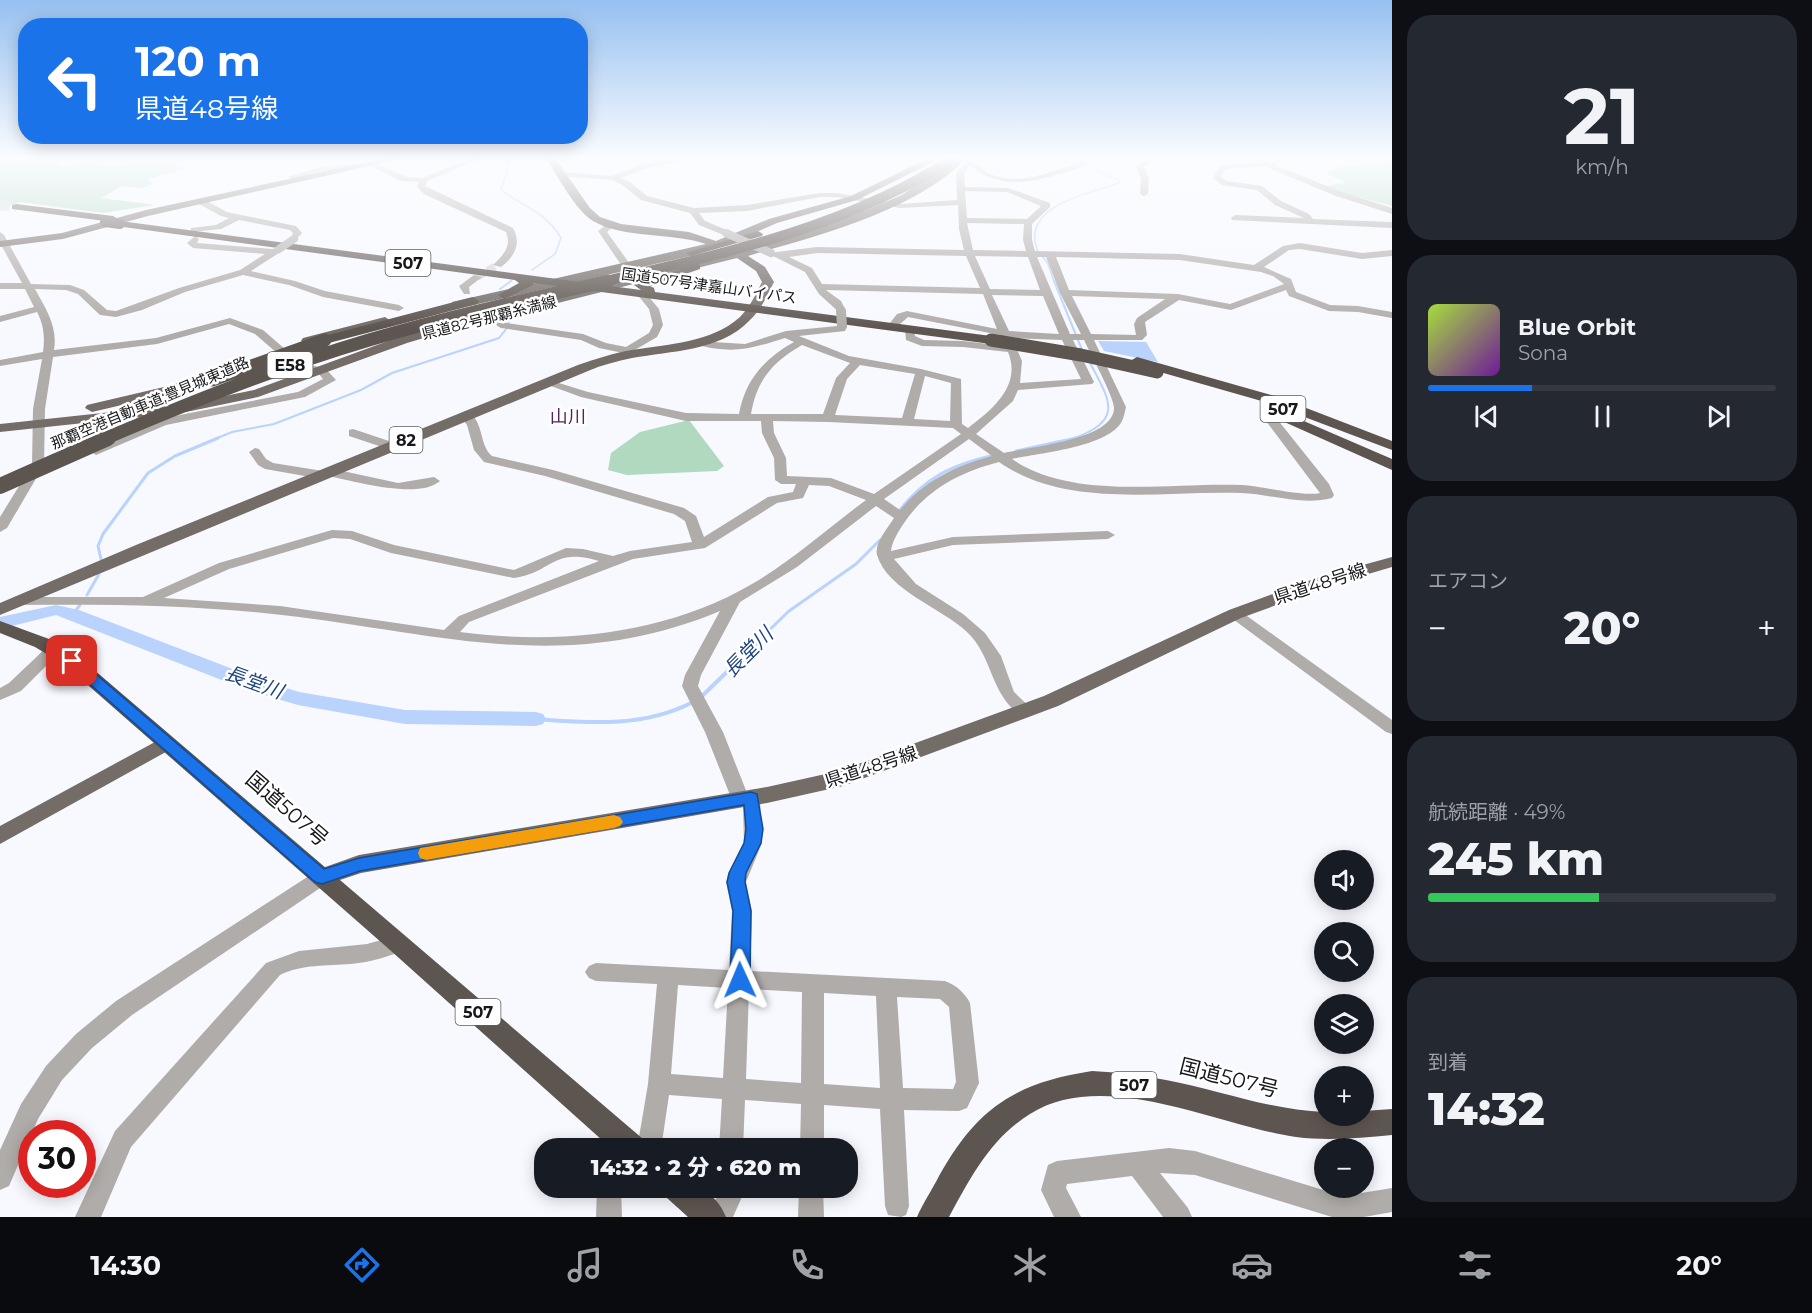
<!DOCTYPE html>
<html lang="ja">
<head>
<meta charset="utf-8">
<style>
	:root { --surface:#171b24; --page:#242831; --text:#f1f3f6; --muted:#9ea1a6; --line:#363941; --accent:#1a73e8 }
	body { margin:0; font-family:Montserrat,"Noto Sans JP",sans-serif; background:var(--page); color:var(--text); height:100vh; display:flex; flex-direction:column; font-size:22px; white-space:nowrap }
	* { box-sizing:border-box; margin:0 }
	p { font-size:20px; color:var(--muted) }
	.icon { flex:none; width:33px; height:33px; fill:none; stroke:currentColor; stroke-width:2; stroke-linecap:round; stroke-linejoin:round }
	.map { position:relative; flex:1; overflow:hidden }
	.panel { display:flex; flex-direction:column; gap:15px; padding:15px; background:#0d0f14; width:420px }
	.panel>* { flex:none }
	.hud { position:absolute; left:18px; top:18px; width:570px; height:126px; border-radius:24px; box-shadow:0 3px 15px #0003; background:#1a73e8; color:#fff; overflow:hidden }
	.controls { position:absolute; left:1314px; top:850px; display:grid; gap:12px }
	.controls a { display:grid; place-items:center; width:60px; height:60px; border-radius:50%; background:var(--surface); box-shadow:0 3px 15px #0003; font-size:30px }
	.speed { position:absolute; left:18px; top:1120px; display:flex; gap:12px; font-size:30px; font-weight:700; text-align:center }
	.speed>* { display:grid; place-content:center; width:78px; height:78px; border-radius:50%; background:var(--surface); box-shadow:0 3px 15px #0003; line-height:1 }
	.speed .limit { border:9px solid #d22; background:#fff; color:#111 }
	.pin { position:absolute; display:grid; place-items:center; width:51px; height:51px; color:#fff; margin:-26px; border-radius:12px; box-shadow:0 3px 9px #0006 }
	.me { position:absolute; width:66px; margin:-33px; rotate:359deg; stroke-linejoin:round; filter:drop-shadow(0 0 4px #0008) }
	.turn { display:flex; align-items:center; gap:21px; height:126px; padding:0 18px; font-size:27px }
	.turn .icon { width:78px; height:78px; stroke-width:2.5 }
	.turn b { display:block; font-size:42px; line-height:51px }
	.big { font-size:45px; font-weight:800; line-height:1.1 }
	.panel .card { flex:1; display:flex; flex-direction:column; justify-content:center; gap:9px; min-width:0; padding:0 21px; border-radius:24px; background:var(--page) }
	.panel .dial { align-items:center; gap:0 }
	.dial b { font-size:78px; line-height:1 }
	.song { display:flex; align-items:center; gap:18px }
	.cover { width:72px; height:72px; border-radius:9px; background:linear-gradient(135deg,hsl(80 70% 55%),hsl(280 70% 35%)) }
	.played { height:6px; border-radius:3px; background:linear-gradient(90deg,var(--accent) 30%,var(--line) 30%) }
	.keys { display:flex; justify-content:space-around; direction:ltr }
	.heat { display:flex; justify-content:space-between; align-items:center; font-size:33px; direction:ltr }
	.charge { height:9px; border-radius:4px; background:linear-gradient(90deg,#34c759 49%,var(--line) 0) }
	.trip { position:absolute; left:534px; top:1138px; width:324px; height:60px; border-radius:24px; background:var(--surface); box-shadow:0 3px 15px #0003; font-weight:800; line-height:60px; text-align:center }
	.menu { display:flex; height:96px; justify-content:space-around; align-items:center; background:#090b0e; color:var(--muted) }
	.menu .icon { width:42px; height:42px }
	.menu .on { color:var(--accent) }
	.menu b { font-size:27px; color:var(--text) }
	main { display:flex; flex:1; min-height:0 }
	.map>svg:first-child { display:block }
</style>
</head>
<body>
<main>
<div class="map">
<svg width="1392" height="1217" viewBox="0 0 1392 1217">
	<rect width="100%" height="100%" fill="#f7f9ff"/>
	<path fill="#b0d9c0" d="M0,158H55L62,166L97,161L103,165L124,164L130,158H162L184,169L148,179L152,184L143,188L122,186L101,198L155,205L103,213L20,202L0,209Z
		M1383,158H1392V206L1321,187L1346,182L1327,174L1335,168L1385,160Z
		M689,420L724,466L717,471L627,475L608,470L611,453L640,432Z"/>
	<path fill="#b9d3fd" d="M1098,341L1146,342L1158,362L1104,351Z"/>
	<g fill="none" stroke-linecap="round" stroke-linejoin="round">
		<path stroke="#b9d3fd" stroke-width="1.5" d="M505,158L509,166L501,190C525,208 545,211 561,238L555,254L532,270
			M509,282L513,279
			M1054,282C1052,276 1050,270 1048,264C1045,259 1039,254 1037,249C1021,205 1091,193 1119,183L1118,180L1096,170L1092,158"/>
		<path stroke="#b9d3fd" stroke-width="2" d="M1054,281L1082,350
			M500,289L511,281
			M508,325L511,314
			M215,439L232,432L274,424L361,390L392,373L499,338L507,328
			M1072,439C1125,420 1110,401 1089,361"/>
		<path stroke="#b9d3fd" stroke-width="3" d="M1016,451L1076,438
			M898,512C926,477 951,465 995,455
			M101,559L98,546L103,534L148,473L175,456L218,438
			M87,595L99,574
			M73,614L80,605
			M760,639L789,611L856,564L880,540"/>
		<path stroke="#b9d3fd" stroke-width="4" d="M701,697L762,638
			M536,719C590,723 643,728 693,702"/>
		<path fill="#b9d3fd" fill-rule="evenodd" d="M56,605L79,610L261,680L299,692L405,710L536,712L543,714L546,719L543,724L536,726L405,724L298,705L247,690L56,615L0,629V617Z"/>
		<path stroke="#d5d7dd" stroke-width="8" stroke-dasharray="8 4.5" stroke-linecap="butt" d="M477,277L498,265"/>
		<path stroke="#d5d7dd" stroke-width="10" stroke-dasharray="10 5" stroke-linecap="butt" d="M0,205L16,207"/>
		<path fill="#b0aca9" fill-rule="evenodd" d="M471,158H482L427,181L425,186L513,228C522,244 514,257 501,267L493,265C503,255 512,247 506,232L424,194L417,187L419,182L401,181L371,166L322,171L292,179L288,177L322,167L374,162L406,177L423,178Z
			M679,158H698L648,168L620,178L630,182L647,196L694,208L747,205L820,193H837L900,204L957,200L956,173L965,163L957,158C972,158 977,167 990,174C1018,187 1052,171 1079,163V158H1087L1086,166C1043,178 1010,195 970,166L964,173L965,187L1008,188L1050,203V207L1032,224V240L1035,251L1180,254L1254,265L1283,246L1300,243L1362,253L1392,250V256L1362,259L1300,249L1289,250L1264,267L1291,279L1296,292L1330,305L1358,306L1392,312V318L1358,312L1329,311L1289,296L1286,290L1231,310L1179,300L1145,322L1147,335L1142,340H1094L1126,407C1125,411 1124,417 1122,421C1109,447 1039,453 1012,459C1073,501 1171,482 1242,485C1263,486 1301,497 1320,493L1263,417L1269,413L1273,414L1329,484L1334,495L1332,498C1302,506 1271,494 1241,493C1163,490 1067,510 999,462C960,472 925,490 902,526C897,534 892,542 891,551L953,537L1108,531L1115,535L1108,539L953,545L894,559L916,584L963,614L985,633L1001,656L1014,692L1034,711L1032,715H1020C989,692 994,658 967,632C942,608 888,591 877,555C874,543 888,528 894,518L876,506L797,567L740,602L701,675L698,686L723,732L747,793H757L760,798L762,843L746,882L752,911L750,971L945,981C956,985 965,993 970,1003L979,1083L967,1108L959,1111L904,1110L909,1206L906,1215L901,1217L888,1215L885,1206L880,1109L824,1105V1149H800L801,1104L745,1100L743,1149H719L722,1099L669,1095L661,1149H637L648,1084L657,984L596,981L589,978L585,972L589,966L596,963L729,970L732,911L726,882L744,843L743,806L735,805L732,800L705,732L682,686L685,675L720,611C565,676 439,633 282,615C195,605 107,604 19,605L12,601L19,597H143L219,563L332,530L352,531L394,545L514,570L566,548L583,549L613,556L630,551L692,542L685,521L674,514L545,476L484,462L474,450L467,425L459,415L465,411C485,418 478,445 492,456L553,470L684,508L696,516L704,537L768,497L793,492L796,484H781L775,480L774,458L762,433L761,421H686L581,397L540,382L546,379L588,392L686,413L739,414C745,380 765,358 794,342L785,338C750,349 734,354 697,345V341L745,344L786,331L837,326L842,323L847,326L845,331L799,336L849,356L921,369L961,379L962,424L968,428C992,410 1022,386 1008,352L963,347L922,346L906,340L905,330L914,328L915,336L924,340L963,341L1005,346L1000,335L908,317L899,325L890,323L897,314L907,311L997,329L983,294L826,290L841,301L846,311L841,314L819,294L805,272L771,255L776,252L817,247L964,250L959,229L958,205L900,208L837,197H820L747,211L699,213L705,221L729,231V235L726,236L699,225L690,213L641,200L624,186L612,180L562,176L558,174L562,172L612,176L643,164ZM965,191L1007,192L1041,206L1027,219L967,218ZM967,223L1024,224L1023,240L1026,251L973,250ZM817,253L966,256L980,288L822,284L812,268L789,257ZM975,256L1028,257L1040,290L990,289ZM1037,257H1046L1060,293L1081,334H1070ZM1056,257L1180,260L1261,272L1273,276L1284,284L1230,304L1178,294L1069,290ZM992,295L1043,296L1059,334L1009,331ZM1072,296L1165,299L1137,318L1134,324L1136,335L1091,334ZM1012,338L1062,340L1081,379L1020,383L1022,361ZM1073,340H1084C1090,353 1114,397 1114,408C1114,440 1028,447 1004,453L976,434L1013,401L1018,390L1092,384L1094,382ZM802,345L850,363L836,378L823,414H751C757,379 773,362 802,345ZM860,365L915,374L902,418L835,415L847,379ZM925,376L951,383L950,421L914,419ZM773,421L828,422L953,428L961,434L874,494L831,478L787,476L786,458L774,433ZM969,439L992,456C955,466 924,481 900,510L884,499ZM809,485L829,486L866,500C828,528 793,560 752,584C665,635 558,645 460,632L469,622L633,559L705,548L777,503L803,498ZM333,538L350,539L391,553L514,578C554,572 552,547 599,561L459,616L444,630L280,606L164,598L229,569ZM678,985L728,988L723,1078L671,1074ZM749,989L802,992L801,1083L746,1079ZM824,993L876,996L880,1088L824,1084ZM897,997L940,999L949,1007L956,1082L953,1089L903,1088Z
			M1150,158H1160L1144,167L1149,179L1148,194L1144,196L1140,194L1141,179L1136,166Z
			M1281,158H1293L1275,165L1342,192L1392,208V214L1336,196L1264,166L1226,169L1221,177L1227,181L1262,186L1281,201L1309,214L1313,219L1392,222V228L1232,220L1231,218L1235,215L1304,218L1275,205L1257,190L1222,185L1213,178L1221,165L1254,163L1257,159L1269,163Z
			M197,199H203L227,212L296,226L302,233L294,242L290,239L293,233L290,230L239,220L221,229L191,232V228L216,225L229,218L221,216L197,203Z
			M608,223L615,225L607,232L632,267L630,269H624L598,231Z
			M0,232L4,235L31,284L70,285L84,290L107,310L116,311L179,288L240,270L265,254L193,248L187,243L195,236L199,239L197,243H198L272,249L282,247V251L251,271L295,281L325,291L399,305L404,308L399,311L323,297L289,285L243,275L185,292L142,310L116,317L100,315L78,294L66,290L35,289C46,309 58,327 54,350L156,338L230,318L263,330L300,362L326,369L336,380L305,397L166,425L96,455L90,451L92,448L159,419L298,392L323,379L318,373L292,366L255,334L229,324L157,344L53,357L45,409L44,465L7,528L0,532V517L32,465L33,409L42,359L0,366V360L43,352C45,338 44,325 37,312L0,322V316L34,307L25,289H0V283H22L0,243Z
			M474,275L482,277L469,287L470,294H464L459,286Z
			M641,290L644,291L659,309L663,325L657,337L628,354L599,348L581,340L501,328L496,325L498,318L494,314L499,311L508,317L507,323L583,334L606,343L626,347L649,333L653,325L649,309L636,293Z
			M353,429L395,443L397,446L391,450L349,436V430Z
			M255,448L259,449L266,459L273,463L323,471L329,468L398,483L434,477L440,481C419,500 354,481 328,476L322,479L265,469L258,465L249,452Z
			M1235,609L1240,611L1392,720V734L1386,732L1230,617L1227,614L1230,611Z
			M54,644L60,646L62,649L60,652L21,691L0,700V688L9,683L48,646Z
			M322,869L329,872L332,877L329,882L132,1015L92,1048L62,1080L38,1119L9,1186L0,1190V1150L21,1104L46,1066L76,1034L116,1001L315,872Z
			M399,935L406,937L409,943L406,949C388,957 371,962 351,964C327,966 302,964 280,975L131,1147L101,1217H75L115,1131L266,963L299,951L367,944Z
			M1169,1148L1195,1151L1343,1196L1392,1188V1212L1364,1217H1332L1195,1175L1160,1173L1188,1208L1192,1217H1163L1132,1176L1067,1184L1066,1188L1081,1217H1054L1041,1190L1048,1165L1057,1161Z
			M597,1188H621L622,1217H596Z
			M717,1188H741V1199L733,1217H706L717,1197Z
			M799,1188H823L824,1217H798Z"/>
		<path fill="#736c67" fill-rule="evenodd" d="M386,158H404L148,216L63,239L0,247V241L62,233L146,210Z
			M546,158H555L590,208L600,217L621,224L689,232L716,241L769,219L851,196L929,158H941L857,200L777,223L731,243L695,255L456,309L452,308V302L456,301L706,244C671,232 624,239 593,221C576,211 557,175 546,158Z
			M957,158H967C913,212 819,235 748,256L765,267L774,282C767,296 761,310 749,321C720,351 671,351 632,358C617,361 602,365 588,371L0,615V603L136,545L578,365C596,359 613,353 632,350C668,344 711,343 740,317C750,307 756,294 762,282L756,271L737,258L454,329L407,343L258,397L186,412L0,432V424L186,404L254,390L399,337L446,323L693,264L789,237L864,211L902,195Z
			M385,317L391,321L389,324L307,345L301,341L303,338Z
			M230,364L237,368L235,371L173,393L92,412L85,408L87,405L164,387Z
			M1392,557V567L1331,585L1241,618L1058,706L843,786L767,803L361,873L322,886L314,883L310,877L314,871L359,855L767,787L839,771L1044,696L1229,610L1319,577Z
			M166,736L173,738L176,743L173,748L0,844V826Z"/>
		<path fill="#5d5550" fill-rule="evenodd" d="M16,204L113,216L118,219L113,222L12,209V205Z
			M120,221L641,290L634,285L636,283L696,264L700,265V269L650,286L654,288L655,292L991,336L997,340L991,344L534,283L533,285L504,299L498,295L519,283L515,280L116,226V222Z
			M758,231L763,234L762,236L691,256L686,253Z
			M473,297L479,301L477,304L325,344L319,340L321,337Z
			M530,303L534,304V310L482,320L476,316L482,312Z
			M1137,357L1275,396L1392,441V450L1265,402L1132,364L1130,361Z
			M1276,409L1392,459V470L1271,416L1269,413L1271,410Z
			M0,621L49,639L79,657L643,1139L647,1149H612L390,950L65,665L35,647L0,633Z
			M1092,1071C1117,1072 1141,1075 1166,1080C1219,1090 1270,1110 1324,1112V1116H1364V1111L1392,1109V1135C1360,1138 1328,1141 1296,1137C1217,1126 1105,1067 1030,1114C990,1139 971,1177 949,1217H917C923,1203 932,1190 939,1176C977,1108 1015,1083 1092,1071Z
			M662,1188C692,1188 713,1185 726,1217H688L667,1198Z"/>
		<path stroke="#b0aca9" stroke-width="8" d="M726,233L771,253
			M279,249L294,239"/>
		<path stroke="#b0aca9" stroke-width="10" d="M841,311L842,326"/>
		<path stroke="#5d5550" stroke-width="10" d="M105,222L120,224
			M601,282C723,254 848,227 954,158"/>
		<path stroke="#5d5550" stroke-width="13" d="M991,340L1081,355L1157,372
			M212,380L325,340
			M104,439C191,402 278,367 369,340C447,317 528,299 608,281"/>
		<path stroke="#5d5550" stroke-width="16" d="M0,486L108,438"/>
	</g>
	<linearGradient id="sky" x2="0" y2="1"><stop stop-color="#95c0f0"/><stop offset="0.48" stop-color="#fbfcff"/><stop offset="1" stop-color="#fbfcff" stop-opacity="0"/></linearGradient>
	<rect width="1392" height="329" fill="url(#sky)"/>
	<path fill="#1a73e8" stroke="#114b97" stroke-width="1.5" d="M72,656L77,658L324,869L359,858L751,792L757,794L763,829L761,843L746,873L745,882L751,911L750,980L747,985L740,988L733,985L730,980L733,911L727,882L729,873L744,843L746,829L744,805L360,871L322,884L315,882L67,664L65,661Z"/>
	<path fill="#f59e0b" d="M614,815L620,817L623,822L620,826L614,828L426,860L420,858L418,853L420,848L426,847Z"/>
	<g text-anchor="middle" stroke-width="5" stroke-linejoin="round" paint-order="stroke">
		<g font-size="15" fill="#17181b" stroke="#fff">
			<text transform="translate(709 286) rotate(8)" y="5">国道507号津嘉山バイパス</text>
			<text transform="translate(489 318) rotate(-14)" y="5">県道82号那覇糸満線</text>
			<text transform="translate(150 403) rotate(-23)" y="5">那覇空港自動車道;豊見城東道路</text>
		</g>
		<g fill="#fff" stroke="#5d5d5f" stroke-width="1.5">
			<rect x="385.5" y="250" width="45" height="26" rx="4.5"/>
			<rect x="267.5" y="352" width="45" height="26" rx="4.5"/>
			<rect x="1260.5" y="396" width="45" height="26" rx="4.5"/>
			<rect x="389.5" y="427" width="33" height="26" rx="4.5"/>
			<rect x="455.5" y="999" width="45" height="26" rx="4.5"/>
			<rect x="1111.5" y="1072" width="45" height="26" rx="4.5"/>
		</g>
		<g font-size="16" font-weight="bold" fill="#17181b">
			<text x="408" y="269">507</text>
			<text x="290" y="371">E58</text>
			<text x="1283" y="415">507</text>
			<text x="406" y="446">82</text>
			<text x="478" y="1018">507</text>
			<text x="1134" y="1091">507</text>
		</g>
		<g font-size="18" fill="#522558" stroke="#fff">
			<text x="568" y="423">山川</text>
		</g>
		<g font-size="18" fill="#17181b" stroke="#fff">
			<text transform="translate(1320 584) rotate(-18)" y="6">県道48号線</text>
			<text transform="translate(871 767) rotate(-18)" y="6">県道48号線</text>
		</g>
		<g font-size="20" font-style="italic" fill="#1f4582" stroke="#fff">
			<text transform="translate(748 652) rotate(-45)" y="7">長堂川</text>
			<text transform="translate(254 682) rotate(20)" y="7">長堂川</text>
		</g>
		<g font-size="21" fill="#17181b" stroke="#fff">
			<text transform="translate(287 809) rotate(41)" y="7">国道507号</text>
			<text transform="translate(1229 1078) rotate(14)" y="7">国道507号</text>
		</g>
	</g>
</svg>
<div class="controls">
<a><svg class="icon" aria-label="sound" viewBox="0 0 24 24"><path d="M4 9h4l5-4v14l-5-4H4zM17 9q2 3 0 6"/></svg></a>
<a><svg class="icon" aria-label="search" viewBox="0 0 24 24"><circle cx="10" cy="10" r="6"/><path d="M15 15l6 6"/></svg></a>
<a><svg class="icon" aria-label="layers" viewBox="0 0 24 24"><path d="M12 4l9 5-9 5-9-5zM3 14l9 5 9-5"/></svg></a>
<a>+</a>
<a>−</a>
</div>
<div class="speed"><div class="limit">30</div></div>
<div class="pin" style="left:72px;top:661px;background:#d93025"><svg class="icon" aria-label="arrive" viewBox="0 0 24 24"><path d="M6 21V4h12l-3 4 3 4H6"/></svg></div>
<svg class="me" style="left:740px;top:980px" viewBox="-20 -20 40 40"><path d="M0-17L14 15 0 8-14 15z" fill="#1a73e8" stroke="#fff" stroke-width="4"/></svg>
<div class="trip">14:32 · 2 分 · 620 m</div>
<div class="hud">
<div class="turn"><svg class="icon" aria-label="left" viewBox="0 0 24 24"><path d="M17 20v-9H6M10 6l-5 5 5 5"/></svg><div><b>120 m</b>県道48号線</div></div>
</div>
</div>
<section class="panel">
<div class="card dial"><b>21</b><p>km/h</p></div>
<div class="card">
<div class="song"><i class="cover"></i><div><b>Blue Orbit</b><p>Sona</p></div></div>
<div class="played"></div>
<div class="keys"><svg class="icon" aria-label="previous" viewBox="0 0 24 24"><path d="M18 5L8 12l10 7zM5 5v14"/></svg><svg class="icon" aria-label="pause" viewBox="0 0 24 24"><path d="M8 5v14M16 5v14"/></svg><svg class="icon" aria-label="next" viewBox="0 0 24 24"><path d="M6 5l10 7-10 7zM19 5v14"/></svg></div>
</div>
<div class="card"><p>エアコン</p>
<div class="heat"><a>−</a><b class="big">20°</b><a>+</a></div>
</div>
<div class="card"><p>航続距離 · 49%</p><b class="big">245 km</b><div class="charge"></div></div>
<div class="card"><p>到着</p><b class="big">14:32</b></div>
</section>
</main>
<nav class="menu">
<b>14:30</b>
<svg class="icon on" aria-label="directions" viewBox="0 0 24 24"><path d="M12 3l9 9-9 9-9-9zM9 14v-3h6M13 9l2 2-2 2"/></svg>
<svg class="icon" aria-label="music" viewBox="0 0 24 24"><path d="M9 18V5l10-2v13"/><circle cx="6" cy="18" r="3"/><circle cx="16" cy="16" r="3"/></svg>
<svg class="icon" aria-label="phone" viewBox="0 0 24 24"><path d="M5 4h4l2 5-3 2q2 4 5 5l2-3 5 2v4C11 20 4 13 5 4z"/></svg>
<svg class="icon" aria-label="climate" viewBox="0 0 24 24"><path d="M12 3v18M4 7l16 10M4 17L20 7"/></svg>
<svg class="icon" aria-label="car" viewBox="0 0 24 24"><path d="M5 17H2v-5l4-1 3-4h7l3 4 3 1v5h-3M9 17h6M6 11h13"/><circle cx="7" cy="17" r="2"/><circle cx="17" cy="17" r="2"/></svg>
<svg class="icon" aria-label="filters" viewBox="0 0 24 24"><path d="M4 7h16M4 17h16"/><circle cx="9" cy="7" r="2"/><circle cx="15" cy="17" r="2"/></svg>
<b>20°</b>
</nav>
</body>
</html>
